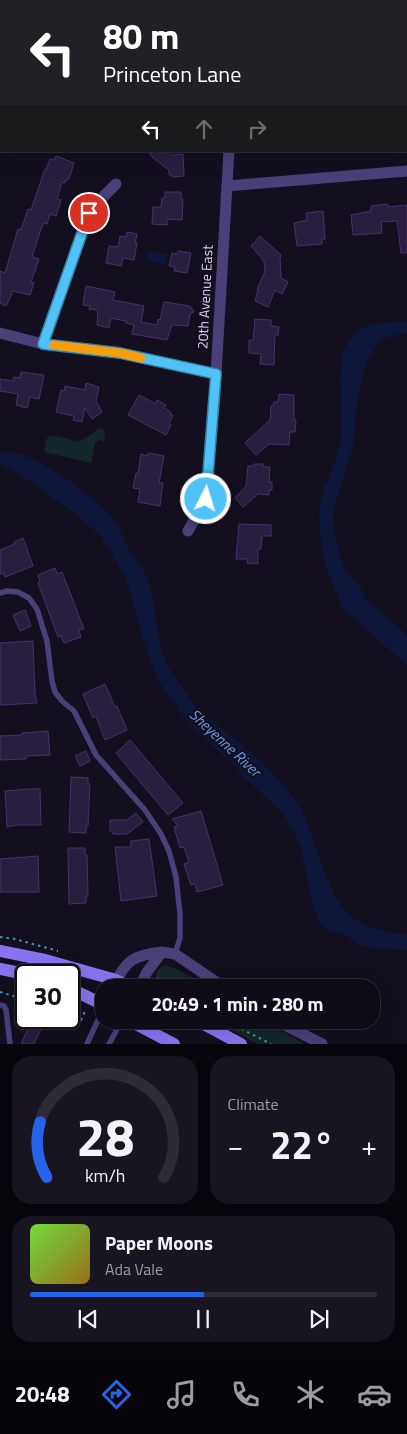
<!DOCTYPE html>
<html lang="en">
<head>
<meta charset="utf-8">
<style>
	:root { --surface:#0f0b17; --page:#181420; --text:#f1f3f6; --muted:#9b9ba1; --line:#2f2b36; --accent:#2563eb }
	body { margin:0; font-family:"Titillium Web",sans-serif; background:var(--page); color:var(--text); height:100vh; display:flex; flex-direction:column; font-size:19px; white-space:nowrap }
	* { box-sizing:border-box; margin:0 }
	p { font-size:16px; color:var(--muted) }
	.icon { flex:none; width:28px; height:28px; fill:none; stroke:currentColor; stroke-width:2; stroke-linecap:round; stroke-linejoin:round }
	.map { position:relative; height:1044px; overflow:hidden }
	.panel { display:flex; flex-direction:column; gap:12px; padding:12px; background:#08060d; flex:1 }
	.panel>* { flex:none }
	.banner { position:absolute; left:0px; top:0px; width:408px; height:152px; box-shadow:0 5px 20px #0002,0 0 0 1px var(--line); background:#202124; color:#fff; overflow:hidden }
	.speed { position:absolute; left:15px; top:964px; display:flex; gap:10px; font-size:25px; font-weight:700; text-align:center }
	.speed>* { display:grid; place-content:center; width:65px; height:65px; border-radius:50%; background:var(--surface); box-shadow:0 5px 20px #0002,0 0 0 1px var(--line); line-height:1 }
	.speed .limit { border:2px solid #111; border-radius:8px; background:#fff; color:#111 }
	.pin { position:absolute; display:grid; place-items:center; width:42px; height:42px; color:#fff; margin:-21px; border:2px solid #fff; border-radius:50%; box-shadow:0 1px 5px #0007 }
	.me { position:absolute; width:55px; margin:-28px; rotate:5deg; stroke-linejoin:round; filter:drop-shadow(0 0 4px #0008) }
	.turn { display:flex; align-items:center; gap:18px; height:105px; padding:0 20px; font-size:22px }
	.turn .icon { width:65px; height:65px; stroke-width:2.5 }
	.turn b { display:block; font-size:35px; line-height:42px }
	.lanes { display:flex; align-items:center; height:48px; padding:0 20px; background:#0003; justify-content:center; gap:25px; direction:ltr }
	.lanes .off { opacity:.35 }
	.big { font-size:38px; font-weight:700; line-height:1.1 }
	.panel .widget { flex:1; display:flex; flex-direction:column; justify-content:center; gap:8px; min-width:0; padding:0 18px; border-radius:20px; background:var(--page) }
	.panel .dial { align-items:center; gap:0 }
	.dial svg { height:130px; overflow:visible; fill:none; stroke:var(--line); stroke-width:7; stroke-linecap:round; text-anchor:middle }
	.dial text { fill:var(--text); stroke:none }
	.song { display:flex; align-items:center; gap:15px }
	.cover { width:60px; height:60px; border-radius:8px; background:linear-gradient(135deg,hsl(100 70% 55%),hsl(40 70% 35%)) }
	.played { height:5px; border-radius:2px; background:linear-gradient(90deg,var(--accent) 50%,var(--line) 50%) }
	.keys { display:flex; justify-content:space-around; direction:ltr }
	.heat { display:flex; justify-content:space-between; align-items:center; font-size:28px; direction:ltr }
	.panel .tiles { flex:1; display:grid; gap:12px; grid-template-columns:1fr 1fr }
	.widget:last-child { grid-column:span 2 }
	.trip { position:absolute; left:95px; top:979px; width:285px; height:50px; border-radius:20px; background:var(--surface); box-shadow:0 5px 20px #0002,0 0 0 1px var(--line); font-weight:700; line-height:50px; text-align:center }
	.dock { display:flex; height:80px; justify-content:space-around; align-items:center; background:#060409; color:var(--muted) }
	.dock .icon { width:35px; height:35px }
	.dock .on { color:var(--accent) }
	.dock b { font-size:22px; color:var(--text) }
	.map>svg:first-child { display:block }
</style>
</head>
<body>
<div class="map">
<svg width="407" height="1044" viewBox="0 0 407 1044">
	<rect width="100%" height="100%" fill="#140f1f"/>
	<path fill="#132629" d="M99,428L104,429L105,441L99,440L95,443L91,463L44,452L47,438L50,436C60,436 68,439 77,442C81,441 97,431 99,428Z
		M166,965L176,969L211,987H159L155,983C155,974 157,968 166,965Z
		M213,1020H261L305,1044H258Z"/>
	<path fill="#0e1739" d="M149,251L167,255L166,264L147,260Z
		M401,321H407V334L404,333L381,339L367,361L357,401L353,447L332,515L339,554L346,571L362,590L365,598L407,635V665L343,609L326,568L321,544L319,510L325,486L328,482L329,476L333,468L341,439L340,376L343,350L358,329L374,324Z
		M0,452C6,453 13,452 19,454C46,462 97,498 115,521C122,531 125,544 132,554C138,563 144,570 148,580C156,602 155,628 162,651C169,673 185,690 197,709C230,736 266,761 292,796C301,807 307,823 312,837C319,857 333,899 347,913C362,928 387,932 407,935V950L370,948L357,943L343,933L329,932L319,921L313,906L299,841L283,814L240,773L237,768L193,727L177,708V704C149,679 141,627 130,591C126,576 115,560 108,546L104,543L101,536L73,512L18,473L0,464Z"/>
	<path fill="#291d3e" stroke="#453268" d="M148,151H168L171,155L183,154L184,176L172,177V175H169V170L153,158Z
		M56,156L74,163L69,179H67L65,183L62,182L57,199L61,200L56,216L50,214L47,224L44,223L41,229L32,257L39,259L31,282L34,283L30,295L13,291L6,306L0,303V271L5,273L18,229L21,230L28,209L31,210L45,169L46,170L50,159L54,160Z
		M165,192H181V199H183L182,220L167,219V225L152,224L153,207H161L162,198H165Z
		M388,204V207L407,205V253H401L397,221L381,222L382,233L353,235L351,215L371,211V206Z
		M323,211L325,239H322V244L297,246L294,223L307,220L306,213Z
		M127,232L137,234L135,243H137L134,260L123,258L121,266L106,263L109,246L118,247L120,236L126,237Z
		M260,236L281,255L280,259L281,278L288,282L282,294L275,290L268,307L255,301L258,290L257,289L265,272L264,261L251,246Z
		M178,251L191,253L187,273L174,271L175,267L169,266L172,253L177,254Z
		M86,286L115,292L113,300L144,306L141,322L157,325L158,319L160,320L164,302L190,306L194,312L190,314L188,326L172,325L167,340L132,334L134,325L126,323V321L111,318L109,328L97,325L98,310L89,309L90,306L83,305Z
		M255,319L271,320V326L279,327L278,335H275L274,365L260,364L261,354L249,353V340H253Z
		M21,372L44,375L39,399L30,397L27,408L16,405L18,394L0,391V379L13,381L14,377L20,378Z
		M86,383L99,387L96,401L102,412L92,419L85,408L82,422L73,420L74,416L56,412L61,390L64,391L65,386L85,390Z
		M279,394L294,395V420H296L295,432H290L289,445L269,444L256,455L245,443L270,420L271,406H273L274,402H278Z
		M139,395L156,404L157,400L166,405L164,408L171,412L170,414L173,415L169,424L171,425L166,435L128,415Z
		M148,453L164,456L159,483H163L160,506L138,502L140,489L133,488L136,473L138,474L141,454L148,456Z
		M254,464H263V467H270L269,482H272V490H269V495L258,494L243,507L235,498L246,486L248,466H254Z
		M239,524L271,525V536H262L261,549H258V564L247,563L248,559H236Z
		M23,538L33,566L5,577L3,573L0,574V550L15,544L14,542Z
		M55,568L57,574L62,572L84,629L79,630L81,637L64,643L61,636L58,637L38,583L40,582L38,575Z
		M25,610L31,626L20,631L13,615Z
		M33,641L35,694L37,703L0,705V643Z
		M105,684L115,707L117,706L127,730L105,740L96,716L93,718L83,694Z
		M48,731L50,755L26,756V759L0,760V736L22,735V733Z
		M130,740L183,803L168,815L116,753Z
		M86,751L90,761L80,766L75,756Z
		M71,777L88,778V784H90L88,826H86V833L69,832Z
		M30,789H40L41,825H16L7,827L5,791Z
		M201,811L223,885L197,892L195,884L191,885L184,864L189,862L184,847L180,848L174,827L178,826L172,819Z
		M136,813L143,822L127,834H113L112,831H110V820H127Z
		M149,839L157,896L121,901L115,847H131V841Z
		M68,848H85V855H87L88,896H86V903L69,904Z
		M38,856L39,892H0V859Z
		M30,1024L41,1029L34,1044H21Z"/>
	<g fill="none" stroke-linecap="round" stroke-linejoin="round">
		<path stroke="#3a9ca6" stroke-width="2" stroke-dasharray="2.5 4" stroke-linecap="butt" d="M0,937L15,939L58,951
			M157,978L174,988
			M0,992L26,1000
			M69,1014L81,1020L86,1009
			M224,1020L271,1044"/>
		<path stroke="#4a3f79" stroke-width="5.5" d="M0,593L7,591L18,592L29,598L37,609L47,641L52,681L55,692L62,701L74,711L96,755L145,810L161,834L169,851L176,877L180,914V938L175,954
			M0,1005L4,1006L6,1010L10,1044
			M87,1044L104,1007
			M109,1044L122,1020"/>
		<path stroke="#4a3f79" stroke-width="11" d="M238,1L239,0
			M396,1L407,0
			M0,68H1
			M227,186L407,171
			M0,333L43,344L119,353L216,374
			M43,344L89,213L102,198L116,184
			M188,531L206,499L216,374L229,151
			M162,952L175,954L181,958L225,988
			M113,988C125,960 134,955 162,952L147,972L139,988
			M275,1020L322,1044"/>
		<path stroke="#8973f0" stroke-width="12" d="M0,951L45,960L116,980L131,988
			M0,969L30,975
			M69,988L104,1005
			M128,1020L174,1044
			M196,1020L241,1044"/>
	</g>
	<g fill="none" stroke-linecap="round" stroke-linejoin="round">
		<g stroke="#337fa1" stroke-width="12">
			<path id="route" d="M89,213L43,344L120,353L216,374L206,499"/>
		</g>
		<use href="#route" stroke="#4fc3f7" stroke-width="9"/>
		<path stroke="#f59e0b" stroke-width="9" d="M54,345L120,353L141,358"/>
	</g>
	<g text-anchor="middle" stroke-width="5" stroke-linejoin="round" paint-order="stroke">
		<g font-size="14" fill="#ddd2fa" stroke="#140f1f">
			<text transform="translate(205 297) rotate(-87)" y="5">20th Avenue East</text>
		</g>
		<g font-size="15" font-style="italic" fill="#6b9eef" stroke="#140f1f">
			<text transform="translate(225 743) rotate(43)" y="5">Sheyenne River</text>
		</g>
	</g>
</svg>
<div class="speed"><div class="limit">30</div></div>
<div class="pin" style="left:89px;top:213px;background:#d93025"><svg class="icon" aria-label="arrive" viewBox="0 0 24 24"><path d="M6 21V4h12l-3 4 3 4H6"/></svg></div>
<svg class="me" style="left:206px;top:499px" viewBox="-20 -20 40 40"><circle r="17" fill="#4fc3f7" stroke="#fff" stroke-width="3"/><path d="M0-11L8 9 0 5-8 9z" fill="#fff"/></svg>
<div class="trip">20:49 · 1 min · 280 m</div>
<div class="banner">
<div class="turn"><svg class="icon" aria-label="left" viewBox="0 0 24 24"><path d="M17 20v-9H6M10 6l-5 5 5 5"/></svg><div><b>80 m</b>Princeton Lane</div></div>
<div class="lanes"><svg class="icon" aria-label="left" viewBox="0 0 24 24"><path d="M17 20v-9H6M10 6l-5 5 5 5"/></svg><svg class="icon off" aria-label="ahead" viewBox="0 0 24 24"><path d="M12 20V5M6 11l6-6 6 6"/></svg><svg class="icon off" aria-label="right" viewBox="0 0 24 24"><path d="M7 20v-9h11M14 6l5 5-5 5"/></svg></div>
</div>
</div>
<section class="panel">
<div class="tiles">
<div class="widget dial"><svg viewBox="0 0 100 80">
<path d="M14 69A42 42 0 1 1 86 69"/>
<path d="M14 69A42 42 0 0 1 10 35" stroke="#2563eb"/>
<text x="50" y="56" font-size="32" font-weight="700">28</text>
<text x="50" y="72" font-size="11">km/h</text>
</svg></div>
<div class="widget"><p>Climate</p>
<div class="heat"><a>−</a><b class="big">22°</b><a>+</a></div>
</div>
<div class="widget">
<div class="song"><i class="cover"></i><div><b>Paper Moons</b><p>Ada Vale</p></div></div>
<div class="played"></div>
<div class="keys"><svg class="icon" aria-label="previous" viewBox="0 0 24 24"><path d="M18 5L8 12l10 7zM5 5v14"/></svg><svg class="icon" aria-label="pause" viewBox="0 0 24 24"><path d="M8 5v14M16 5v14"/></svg><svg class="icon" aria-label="next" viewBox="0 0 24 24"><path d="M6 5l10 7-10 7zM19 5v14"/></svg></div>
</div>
</div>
</section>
<nav class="dock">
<b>20:48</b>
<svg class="icon on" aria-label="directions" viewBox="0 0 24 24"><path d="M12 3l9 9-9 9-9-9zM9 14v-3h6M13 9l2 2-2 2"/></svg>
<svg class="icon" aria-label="music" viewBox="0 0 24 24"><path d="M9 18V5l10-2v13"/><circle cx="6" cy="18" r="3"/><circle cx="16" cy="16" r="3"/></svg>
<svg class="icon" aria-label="phone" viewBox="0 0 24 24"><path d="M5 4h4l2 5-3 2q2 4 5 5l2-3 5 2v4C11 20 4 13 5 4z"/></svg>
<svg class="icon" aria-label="climate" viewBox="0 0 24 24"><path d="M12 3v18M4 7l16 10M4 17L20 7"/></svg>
<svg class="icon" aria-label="car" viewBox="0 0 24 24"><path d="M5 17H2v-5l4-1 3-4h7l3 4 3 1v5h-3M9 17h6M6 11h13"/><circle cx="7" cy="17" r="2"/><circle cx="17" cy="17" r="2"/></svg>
</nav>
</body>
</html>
